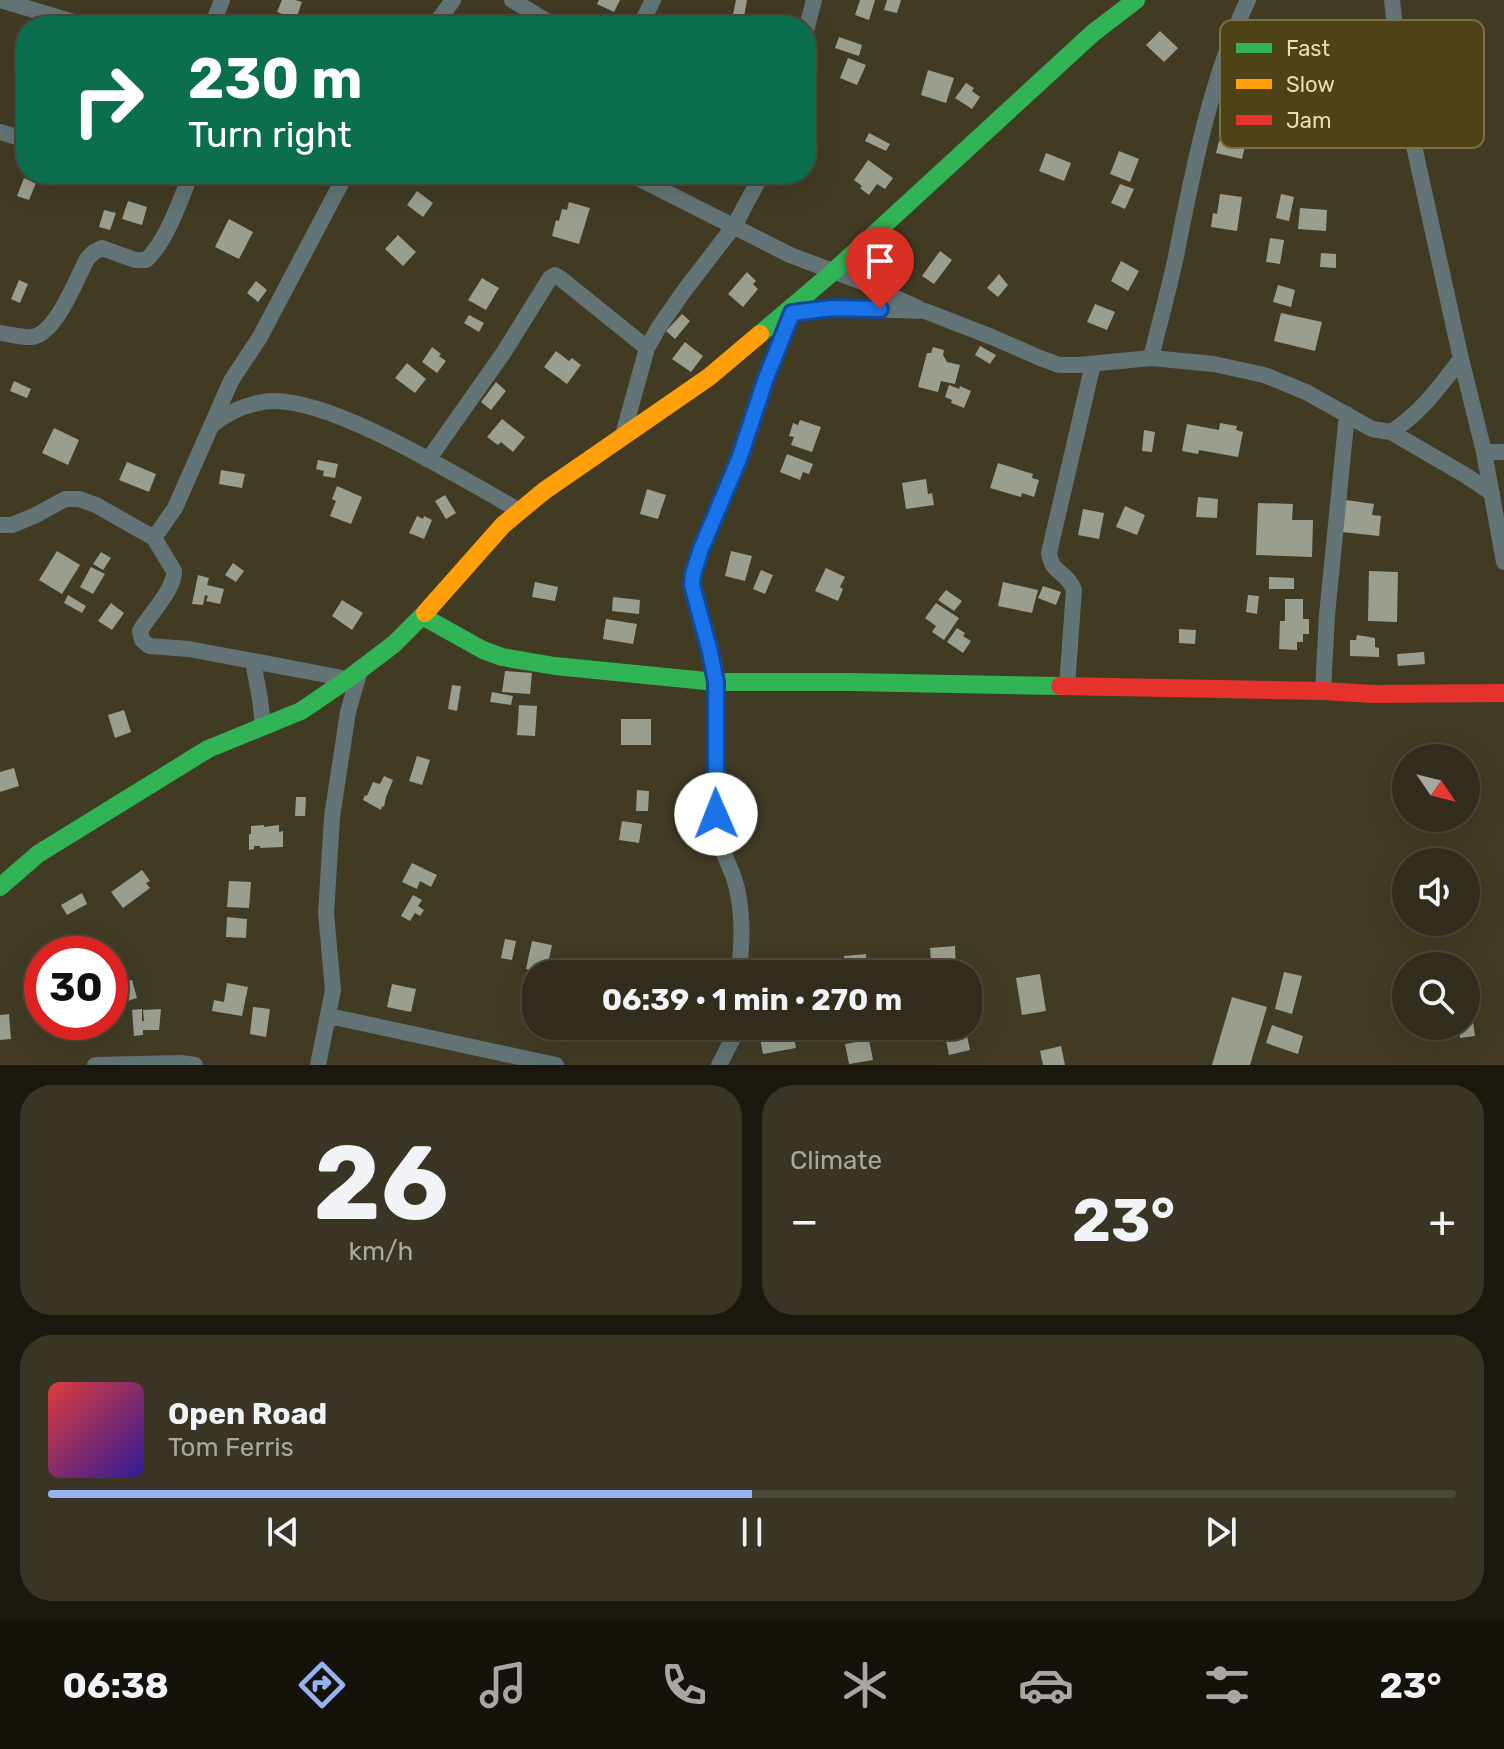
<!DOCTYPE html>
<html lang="en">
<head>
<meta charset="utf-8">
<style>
	:root { --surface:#312c1b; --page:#393424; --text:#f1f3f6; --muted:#a8a7a3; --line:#4c483a; --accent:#95b2f1 }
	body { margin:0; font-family:Rubik,sans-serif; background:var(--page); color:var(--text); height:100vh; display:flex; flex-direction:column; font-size:30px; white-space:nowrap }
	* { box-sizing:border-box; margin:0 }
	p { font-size:26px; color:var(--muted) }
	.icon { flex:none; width:44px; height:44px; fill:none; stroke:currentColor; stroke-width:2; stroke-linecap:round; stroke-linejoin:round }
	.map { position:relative; height:1065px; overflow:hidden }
	.panel { display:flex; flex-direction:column; gap:20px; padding:20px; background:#1b180f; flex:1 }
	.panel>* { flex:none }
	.top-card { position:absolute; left:16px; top:16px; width:800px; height:168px; border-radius:32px; box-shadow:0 8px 32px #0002,0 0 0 2px var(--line); background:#0b6e4f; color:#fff; overflow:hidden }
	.needle { width:52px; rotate:125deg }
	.fabs { position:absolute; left:1392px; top:744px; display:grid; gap:16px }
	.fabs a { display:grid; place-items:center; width:88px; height:88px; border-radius:50%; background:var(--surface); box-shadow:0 8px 32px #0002,0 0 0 2px var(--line); font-size:40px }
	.speed { position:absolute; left:24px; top:936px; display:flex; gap:16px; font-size:40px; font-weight:700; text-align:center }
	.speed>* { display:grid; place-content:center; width:104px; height:104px; border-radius:50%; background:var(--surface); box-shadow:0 8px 32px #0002,0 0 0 2px var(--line); line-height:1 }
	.speed .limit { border:12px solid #d22; background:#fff; color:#111 }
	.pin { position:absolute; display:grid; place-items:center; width:68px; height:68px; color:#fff; margin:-82px -34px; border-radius:50% 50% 50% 0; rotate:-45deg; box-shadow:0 0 8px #0007 }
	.pin .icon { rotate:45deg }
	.me { position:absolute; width:88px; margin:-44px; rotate:359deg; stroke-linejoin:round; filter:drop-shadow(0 0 6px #0008) }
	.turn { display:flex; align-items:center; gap:28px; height:168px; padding:0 40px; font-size:36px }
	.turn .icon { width:104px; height:104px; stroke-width:2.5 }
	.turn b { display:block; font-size:56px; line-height:68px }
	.big { font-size:60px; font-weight:700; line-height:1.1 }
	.panel .tile { flex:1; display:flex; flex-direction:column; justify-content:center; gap:12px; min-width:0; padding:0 28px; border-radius:32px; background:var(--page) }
	.panel .dial { align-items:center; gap:0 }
	.dial b { font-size:104px; line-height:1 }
	.song { display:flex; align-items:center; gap:24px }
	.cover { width:96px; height:96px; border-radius:12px; background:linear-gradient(135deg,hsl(0 70% 55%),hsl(250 70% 35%)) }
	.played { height:8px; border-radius:4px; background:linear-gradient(90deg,var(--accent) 50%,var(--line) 50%) }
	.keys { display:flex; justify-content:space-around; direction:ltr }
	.heat { display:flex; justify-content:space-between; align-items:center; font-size:44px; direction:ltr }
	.panel .tiles { flex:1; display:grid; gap:20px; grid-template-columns:1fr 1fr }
	.tile:last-child { grid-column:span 2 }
	.trip { position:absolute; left:522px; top:960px; width:460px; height:80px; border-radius:32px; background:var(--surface); box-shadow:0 8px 32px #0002,0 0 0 2px var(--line); font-weight:700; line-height:80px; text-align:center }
	.tabs { display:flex; height:128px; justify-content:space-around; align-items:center; background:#14120b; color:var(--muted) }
	.tabs .icon { width:56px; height:56px }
	.tabs .current { color:var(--accent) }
	.tabs b { font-size:36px; color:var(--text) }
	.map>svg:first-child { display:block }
</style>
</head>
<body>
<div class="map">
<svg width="1504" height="1065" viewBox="0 0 1504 1065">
	<rect width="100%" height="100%" fill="#413b24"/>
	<path fill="#9a9e8f" d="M282,0H295L302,2L296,19L277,12Z
		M599,0H620L614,12L597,4Z
		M736,0H747L743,22L732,19Z
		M860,0H875L869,20L855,15Z
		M887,0H901L897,13L884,10Z
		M270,18L288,23L289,19L300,22L299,26H257L259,19L269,22Z
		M1160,31L1178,48L1164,62L1146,45Z
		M839,37L862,45L859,56L835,48Z
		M848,58L866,65L857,85L840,78Z
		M928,70L954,78L946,103L921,95Z
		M966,83L974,88L972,91L980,97L972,109L955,98Z
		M1225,132L1247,137L1242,159L1216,153L1219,141L1223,142Z
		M869,133L890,144L886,151L865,141Z
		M1119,151L1139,159L1130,182L1110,174Z
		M1046,153L1071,163L1064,181L1039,171Z
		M868,160L893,178L885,189L877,184L869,195L860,188L862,186L854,180Z
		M24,178L36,183L29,200L17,196Z
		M1120,184L1134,189L1125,209L1111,203Z
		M417,191L433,203L423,217L407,205Z
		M1220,194L1242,197L1237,231L1211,227L1213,213L1217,214Z
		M1281,194L1294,197L1289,221L1276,218Z
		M128,201L147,207L142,225L122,219Z
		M569,202L590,208L579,244L552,236L556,220L559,221L562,209L567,210Z
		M1300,208L1327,210L1326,231L1298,229Z
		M104,210L116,213L110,230L99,227Z
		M229,219L253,232L239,259L215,247Z
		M398,235L416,252L403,266L385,249Z
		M1270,238L1284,240L1280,264L1266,262Z
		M940,251L952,260L934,284L922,276Z
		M1321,253L1336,254V268L1320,267Z
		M1121,261L1139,271L1128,291L1111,281Z
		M747,272L756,281L753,284L758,289L743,307L728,294Z
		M999,274L1008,285L998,297L987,288Z
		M482,278L499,288L486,310L468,300Z
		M19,280L28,284L20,303L11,299Z
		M256,281L267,290L258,302L247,293Z
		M1278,285L1295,290L1291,307L1273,302Z
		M1095,304L1115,312L1107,330L1087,322Z
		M1281,313L1322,322L1315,351L1274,341Z
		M682,314L690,321L675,339L666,331Z
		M469,315L484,323L479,332L464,323Z
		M685,342L703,356L691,372L672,359Z
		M980,346L996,355L990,364L975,355Z
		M432,347L441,354L439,356L446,361L437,373L422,362Z
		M933,347L944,350L943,355L947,362L960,365L955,384L941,381L938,392L918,387L927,353H931Z
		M556,351L569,361L572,358L581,365L567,384L544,367Z
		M407,363L426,379L415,393L395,378Z
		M14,381L31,389L27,398L10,391Z
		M496,382L506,391L491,410L481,402Z
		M949,385L959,389L960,386L971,391L964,408L951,403L952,400L945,397Z
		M502,419L525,437L513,452L501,442L498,445L487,437Z
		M800,420L821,427L812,452L791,445L794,437L789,436L793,423L798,425Z
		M1220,423L1237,426L1236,430L1243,432L1238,457L1199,450L1198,454L1182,451L1187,424L1219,430Z
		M54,428L79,440L68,465L42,453Z
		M1144,430L1155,432L1152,452L1142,451Z
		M787,454L813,464L809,474L803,472L800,480L780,472Z
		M318,460L338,464L335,478L323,476L324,471L316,469Z
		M127,462L156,474L149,492L119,480Z
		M998,463L1033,474L1032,478L1039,480L1034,497L1022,493L1021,497L990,488Z
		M221,470L245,474L242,488L219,484Z
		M926,479L928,494L932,493L934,505L906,509L902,483Z
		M337,486L362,497L351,524L330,516L336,501L332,499Z
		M647,489L666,495L658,519L640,514Z
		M445,495L456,513L446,519L435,501Z
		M1198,497L1218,499L1217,518L1196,517Z
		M1346,500L1374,504L1372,515L1381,516L1379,536L1342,532Z
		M1258,503L1293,504L1292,520H1313L1312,557L1256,555Z
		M1125,506L1145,515L1137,535L1116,527Z
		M1083,509L1104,513L1099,539L1078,535Z
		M417,516L423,519L424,516L432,520L424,539L409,533Z
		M57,551L80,565L62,594L39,580Z
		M731,551L752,556L745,581L725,576Z
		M101,552L111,558L103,570L93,564Z
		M233,563L244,571L236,582L225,575Z
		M91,567L105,574L93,594L80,587Z
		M826,568L845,577L840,587L843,589L838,601L815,591Z
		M761,570L773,575L765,594L753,589Z
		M1369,571L1398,572L1397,622L1368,621Z
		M198,575L209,578L207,585L224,589L220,604L206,601L208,596L205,595L203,605L192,604Z
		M1269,577L1294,578V589H1269Z
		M535,582L558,587L555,601L532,597Z
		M1003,582L1038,590L1032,613L998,606Z
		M1043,586L1061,592L1056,605L1038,598Z
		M946,590L962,601L954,611L938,600Z
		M68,595L86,606L82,613L64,603Z
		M1248,595L1259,596L1257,614L1246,612Z
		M613,597L640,600L639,614L612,611Z
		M1285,599H1303V619H1309V634H1303V642H1297V650L1279,649L1280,621H1285Z
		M342,600L363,613L352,630L332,616Z
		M111,603L124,613L112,630L98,621Z
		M936,603L959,618L944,640L932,632L936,626L925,618Z
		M606,619L637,624L633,644L603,639Z
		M957,628L965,633L963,636L971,641L963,653L947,642Z
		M1179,629L1196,630L1195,644L1179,643Z
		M1357,635L1375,638V647L1379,648V657L1350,656V640H1356Z
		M1424,652L1425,664L1398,666L1397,654Z
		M505,671L532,673L530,694L502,692Z
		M452,685L461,686L457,711L448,709Z
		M492,692L513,696L511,705L490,702Z
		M519,705L537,706L535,736L517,735Z
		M124,710L131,732L115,738L108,715Z
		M621,719H651V745H621Z
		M417,756L430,760L422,785L409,781Z
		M14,768L19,786L0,792V772Z
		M384,776L393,780L386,797L384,807L382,806L381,810L363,800L365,795L367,796L373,782L380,784Z
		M637,790L649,791L648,811H636Z
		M296,797H306L305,816H295Z
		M622,821L642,824L639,843L619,840Z
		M264,825V827L279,825V832L283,831V847L260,848V846H254V849L249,850V834H251V826Z
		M412,863L437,875L431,887L420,881L417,889L402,882Z
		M142,870L150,881L146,883L150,888L123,908L111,892Z
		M229,881L251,882L249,908L227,907Z
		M82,893L87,904L67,915L61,905Z
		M413,895L422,900L418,906L424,910L420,916L415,913L410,921L401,916Z
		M227,917L247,919L246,938L226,937Z
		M505,939L516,941L512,960L501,958Z
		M532,941L552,945L546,973L526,969Z
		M955,946L956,974H932L930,948Z
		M866,954L868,974H845L844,956Z
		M794,960L795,974H771L770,962Z
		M1284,972L1302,976L1292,1014L1275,1009Z
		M1040,974L1046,1011L1022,1015L1016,978Z
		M132,980L137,998L114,1005L110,986Z
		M227,983L248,987L242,1016L212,1011L214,1000L224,1002Z
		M392,984L416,989L411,1012L387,1007Z
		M1232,997L1267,1007L1250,1065H1212Z
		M1471,1006L1475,1036L1460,1038L1459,1026H1466V1007Z
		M253,1007L270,1009L266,1037L250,1034Z
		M142,1009V1021H144L143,1010L161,1009L159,1030H143V1035L134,1036L132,1010Z
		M9,1014L11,1039L0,1040V1015Z
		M1272,1025L1303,1036L1298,1054L1266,1043Z
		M943,1026H965L970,1050L949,1055Z
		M792,1027L796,1048L763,1054L759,1033Z
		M869,1040L873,1060L849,1064L845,1044Z
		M1061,1046L1065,1065H1043L1040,1051Z"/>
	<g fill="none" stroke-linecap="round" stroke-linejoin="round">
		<path stroke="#627475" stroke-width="16" d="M0,0L87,26
			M512,0L555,26
			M1392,0L1403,96L1461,359L1484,452L1504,562
			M212,26L222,0
			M434,26L453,0
			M640,26L653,0
			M806,31L814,0
			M0,132L26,140
			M630,174L790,255L862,282L918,308
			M785,315L832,308L925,311L992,337L1040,358L1059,365H1079L1151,358L1214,364L1264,375L1306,392L1372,429L1391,432C1421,413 1440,386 1461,359
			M0,333C10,334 22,338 32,337C56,334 76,280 87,259L94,252L102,248L135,260H146C167,241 180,200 191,174
			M1151,358C1159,324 1169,290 1176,256C1193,170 1210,80 1248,0
			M213,424C228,413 244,405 263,402C323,391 464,480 520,511
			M1391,432L1465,475L1492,493
			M623,435L647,348L659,327L684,291L734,226L762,174
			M1484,452H1504
			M428,460L504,352L550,278L555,275L560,278L647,348
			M0,525H12L36,515L65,499H79L96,505L154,538L174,571C175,589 149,615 140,631L142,640L149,646L189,649L348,679
			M154,538L175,508L231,381L260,337L346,174
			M253,662L260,699L263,727
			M1067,686L1074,590C1066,570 1052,575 1049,553L1093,364
			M1323,691L1327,615L1347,414
			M739,974C742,943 744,908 734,878C728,861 720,849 717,830L716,682L710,652L692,585L693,574L701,549L739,459L766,378L792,313
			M329,1016L556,1065
			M95,1065L181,1063L195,1065
			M318,1065L333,990L326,913L332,817L348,712L360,670
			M719,1065L732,1040L734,1026"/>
		<path stroke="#30b455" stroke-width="18" d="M760,334L833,272L1093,33L1136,0
			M422,616L483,650L502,657L555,666L716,682H849L1060,686
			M0,887L38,854L208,749L301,711L348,679L394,644L425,613"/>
		<path stroke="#ff9f0a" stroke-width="18" d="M425,613L503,525L544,491L709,377L760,334"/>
		<path stroke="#e5322d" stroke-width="18" d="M1060,686L1323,691L1373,694L1504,693"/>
	</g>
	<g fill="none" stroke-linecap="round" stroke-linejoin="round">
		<g stroke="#114b97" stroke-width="20">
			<path id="route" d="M716,814V682L710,652L692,585L693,574L701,549L739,459L766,378L792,313L832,308L880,309"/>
		</g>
		<use href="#route" stroke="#1a73e8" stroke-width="14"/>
	</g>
	<rect x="1220" y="20" width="264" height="128" rx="12" fill="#4e4217" stroke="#7c7047" stroke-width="2"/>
	<rect x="1236" y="43" width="36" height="10" fill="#30b455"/>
	<rect x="1236" y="79" width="36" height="10" fill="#ff9f0a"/>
	<rect x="1236" y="115" width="36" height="10" fill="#e5322d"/>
	<g font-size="22" fill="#e7ddb6">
		<text x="1286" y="56">Fast</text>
		<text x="1286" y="92">Slow</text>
		<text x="1286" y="128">Jam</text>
	</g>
</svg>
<div class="fabs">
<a><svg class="needle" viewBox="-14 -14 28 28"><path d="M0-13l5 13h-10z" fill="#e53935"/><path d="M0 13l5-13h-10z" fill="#a8a7a3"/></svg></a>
<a><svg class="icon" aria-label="sound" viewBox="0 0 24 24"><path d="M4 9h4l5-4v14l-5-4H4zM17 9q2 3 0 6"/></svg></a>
<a><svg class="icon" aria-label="search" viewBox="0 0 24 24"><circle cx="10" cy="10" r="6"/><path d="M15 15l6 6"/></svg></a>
</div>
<div class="speed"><div class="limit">30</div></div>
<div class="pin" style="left:880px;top:309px;background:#d93025"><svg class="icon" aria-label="arrive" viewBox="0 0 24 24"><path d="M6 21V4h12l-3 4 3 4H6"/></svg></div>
<svg class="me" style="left:716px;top:814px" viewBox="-20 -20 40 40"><circle r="19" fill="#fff"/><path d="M0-13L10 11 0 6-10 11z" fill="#1a73e8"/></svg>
<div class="trip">06:39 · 1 min · 270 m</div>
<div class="top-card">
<div class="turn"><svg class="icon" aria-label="right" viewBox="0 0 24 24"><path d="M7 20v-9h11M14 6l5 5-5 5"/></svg><div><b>230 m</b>Turn right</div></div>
</div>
</div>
<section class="panel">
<div class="tiles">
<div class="tile dial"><b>26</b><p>km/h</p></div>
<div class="tile"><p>Climate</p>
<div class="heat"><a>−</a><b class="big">23°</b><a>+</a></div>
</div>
<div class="tile">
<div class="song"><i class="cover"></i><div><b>Open Road</b><p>Tom Ferris</p></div></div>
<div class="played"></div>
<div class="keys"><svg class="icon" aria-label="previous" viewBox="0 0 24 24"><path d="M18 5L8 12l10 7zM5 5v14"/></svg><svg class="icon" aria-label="pause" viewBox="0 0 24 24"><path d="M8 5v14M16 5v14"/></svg><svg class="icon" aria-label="next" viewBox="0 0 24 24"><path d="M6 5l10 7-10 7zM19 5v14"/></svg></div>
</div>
</div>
</section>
<nav class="tabs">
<b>06:38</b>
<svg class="icon current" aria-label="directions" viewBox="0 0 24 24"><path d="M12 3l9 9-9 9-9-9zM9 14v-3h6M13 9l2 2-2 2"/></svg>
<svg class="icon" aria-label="music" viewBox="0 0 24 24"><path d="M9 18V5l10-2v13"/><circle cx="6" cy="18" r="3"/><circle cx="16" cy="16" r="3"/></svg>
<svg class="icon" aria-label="phone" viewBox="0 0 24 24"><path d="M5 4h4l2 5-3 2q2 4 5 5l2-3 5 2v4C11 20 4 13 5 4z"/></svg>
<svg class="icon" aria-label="climate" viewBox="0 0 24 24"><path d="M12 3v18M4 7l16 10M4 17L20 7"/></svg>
<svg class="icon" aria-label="car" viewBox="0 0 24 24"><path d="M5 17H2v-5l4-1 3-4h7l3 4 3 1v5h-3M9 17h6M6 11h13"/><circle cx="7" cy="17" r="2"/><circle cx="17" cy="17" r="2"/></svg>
<svg class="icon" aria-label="filters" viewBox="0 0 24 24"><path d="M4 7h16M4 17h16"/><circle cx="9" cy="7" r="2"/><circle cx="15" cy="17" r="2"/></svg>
<b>23°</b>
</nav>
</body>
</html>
